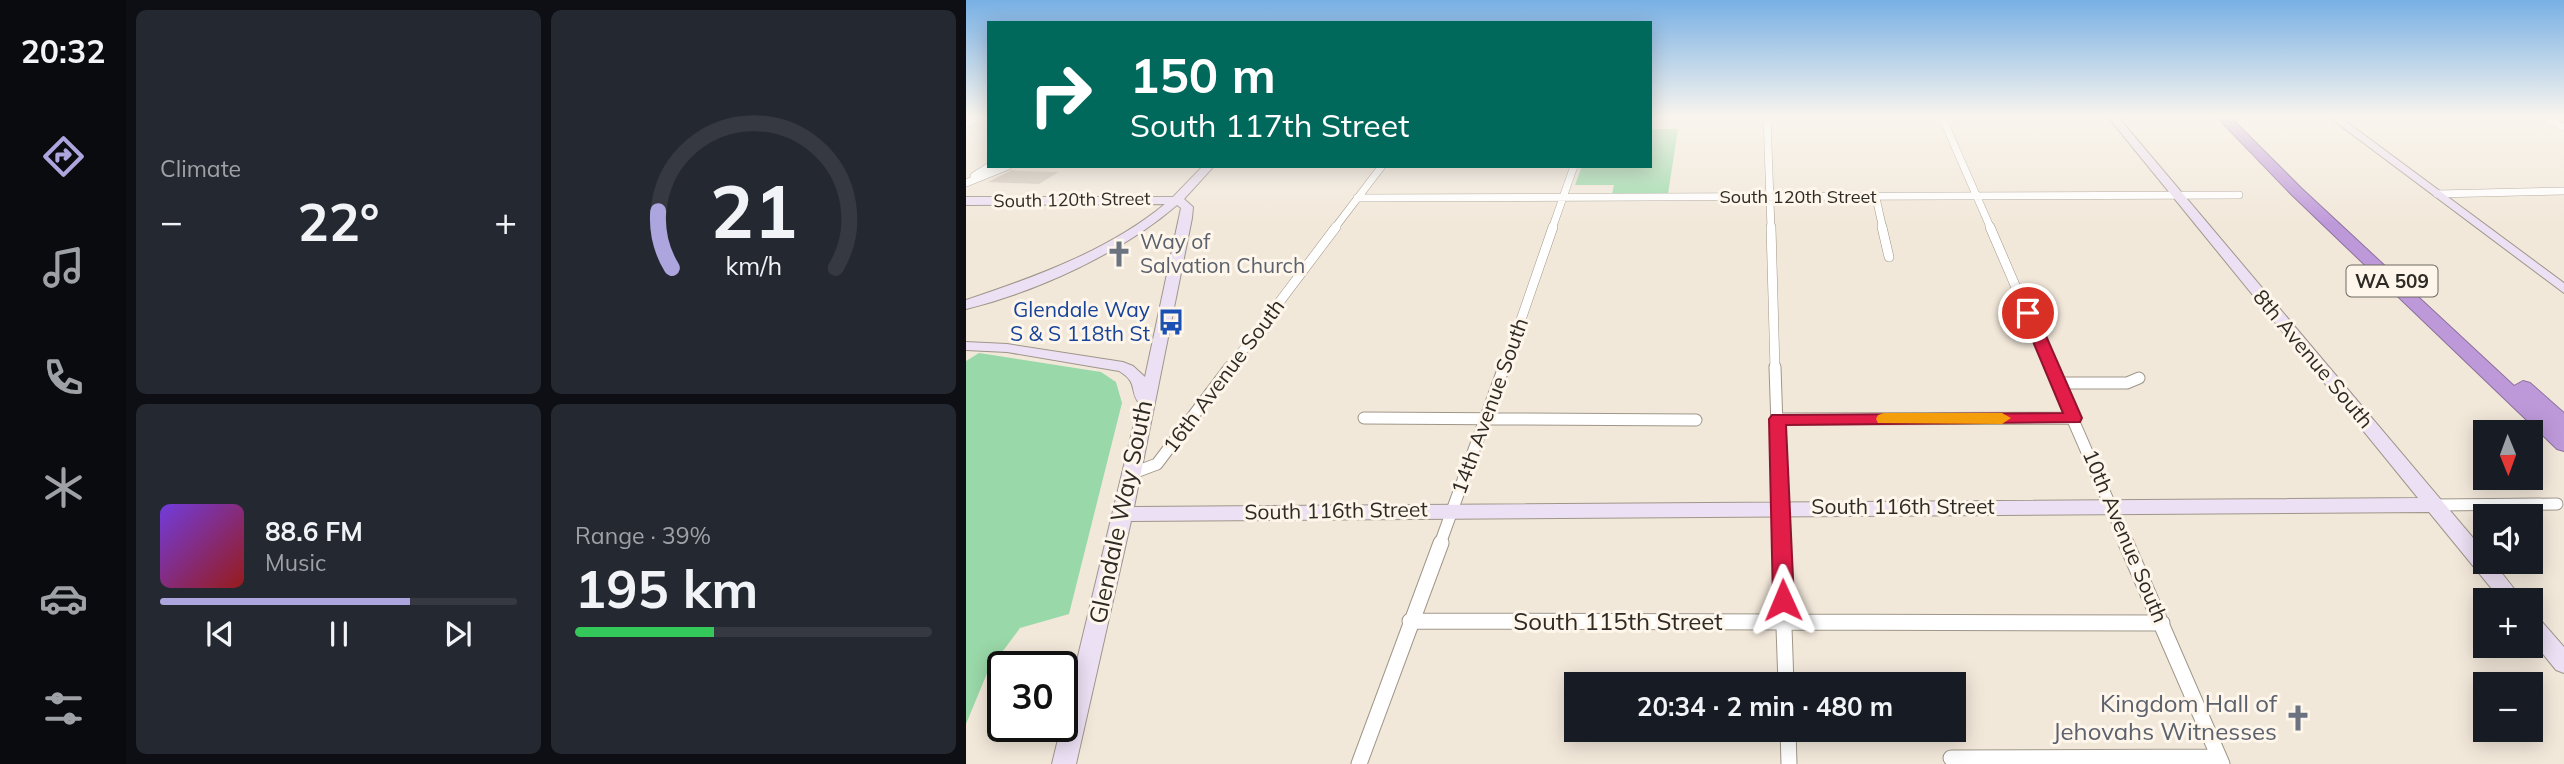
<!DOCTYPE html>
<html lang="en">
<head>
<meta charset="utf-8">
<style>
	:root { --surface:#171b24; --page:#242831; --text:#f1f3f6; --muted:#9ea1a6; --line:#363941; --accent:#ada5dd }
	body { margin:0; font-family:Mulish,sans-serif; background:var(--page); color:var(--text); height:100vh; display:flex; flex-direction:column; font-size:26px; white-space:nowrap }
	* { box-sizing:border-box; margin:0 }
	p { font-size:23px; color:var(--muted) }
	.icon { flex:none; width:38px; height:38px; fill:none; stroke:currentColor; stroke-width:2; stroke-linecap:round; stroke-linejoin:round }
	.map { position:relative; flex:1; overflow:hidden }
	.panel { display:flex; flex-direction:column; gap:10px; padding:10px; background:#0d0f14; width:840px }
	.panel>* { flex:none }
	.hud { position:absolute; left:21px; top:21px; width:665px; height:147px; border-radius:0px; box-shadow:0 4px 18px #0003; background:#00695c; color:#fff; overflow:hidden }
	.needle { width:46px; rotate:179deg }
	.fabs { position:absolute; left:1507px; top:420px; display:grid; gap:14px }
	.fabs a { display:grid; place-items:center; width:70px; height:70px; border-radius:0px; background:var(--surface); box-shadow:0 4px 18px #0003; font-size:35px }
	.speed { position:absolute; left:21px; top:651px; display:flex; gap:14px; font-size:35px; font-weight:700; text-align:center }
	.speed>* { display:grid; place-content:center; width:91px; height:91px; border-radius:50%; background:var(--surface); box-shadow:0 4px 18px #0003; line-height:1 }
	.speed .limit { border:4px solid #111; border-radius:10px; background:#fff; color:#111 }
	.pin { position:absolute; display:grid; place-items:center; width:60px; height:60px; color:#fff; margin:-30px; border:4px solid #fff; border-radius:50%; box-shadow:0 2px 7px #0007 }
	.me { position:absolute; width:77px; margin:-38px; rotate:359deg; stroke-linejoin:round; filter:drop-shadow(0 0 5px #0008) }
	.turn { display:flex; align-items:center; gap:24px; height:147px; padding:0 28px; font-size:32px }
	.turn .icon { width:91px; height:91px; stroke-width:2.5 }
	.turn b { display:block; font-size:49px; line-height:60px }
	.big { font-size:52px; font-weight:700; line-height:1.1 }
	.panel .card { flex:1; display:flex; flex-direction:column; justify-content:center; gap:10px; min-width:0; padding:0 24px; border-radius:10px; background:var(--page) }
	.panel .dial { align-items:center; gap:0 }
	.dial svg { height:182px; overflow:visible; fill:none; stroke:var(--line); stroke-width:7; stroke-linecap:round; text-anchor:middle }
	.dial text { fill:var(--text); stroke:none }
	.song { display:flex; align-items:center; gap:21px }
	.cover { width:84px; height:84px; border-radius:10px; background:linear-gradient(135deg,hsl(260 70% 55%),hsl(0 70% 35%)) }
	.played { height:7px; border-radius:4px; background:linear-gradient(90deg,var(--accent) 70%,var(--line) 70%) }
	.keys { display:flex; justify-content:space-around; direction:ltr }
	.heat { display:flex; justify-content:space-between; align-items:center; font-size:38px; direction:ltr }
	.charge { height:10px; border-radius:5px; background:linear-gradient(90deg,#34c759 39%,var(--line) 0) }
	.panel .tiles { flex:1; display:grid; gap:10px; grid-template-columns:repeat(2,1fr) }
	.trip { position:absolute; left:598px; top:672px; width:402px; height:70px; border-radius:0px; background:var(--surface); box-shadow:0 4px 18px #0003; font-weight:700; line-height:70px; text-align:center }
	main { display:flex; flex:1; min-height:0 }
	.dock { display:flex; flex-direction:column; width:126px; justify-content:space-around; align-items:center; background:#090b0e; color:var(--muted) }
	.dock .icon { width:49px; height:49px }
	.dock .selected { color:var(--accent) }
	.dock b { font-size:32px; color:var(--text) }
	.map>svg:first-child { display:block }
</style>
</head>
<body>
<main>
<nav class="dock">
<b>20:32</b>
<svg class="icon selected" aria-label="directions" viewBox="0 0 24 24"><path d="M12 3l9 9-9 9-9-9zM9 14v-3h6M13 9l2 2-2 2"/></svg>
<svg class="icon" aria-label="music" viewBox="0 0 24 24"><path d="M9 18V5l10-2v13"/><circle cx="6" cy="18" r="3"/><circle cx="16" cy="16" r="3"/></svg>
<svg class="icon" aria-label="phone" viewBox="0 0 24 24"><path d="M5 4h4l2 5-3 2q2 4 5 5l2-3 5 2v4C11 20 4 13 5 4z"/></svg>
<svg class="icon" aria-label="climate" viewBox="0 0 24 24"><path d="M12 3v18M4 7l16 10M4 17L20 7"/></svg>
<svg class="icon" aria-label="car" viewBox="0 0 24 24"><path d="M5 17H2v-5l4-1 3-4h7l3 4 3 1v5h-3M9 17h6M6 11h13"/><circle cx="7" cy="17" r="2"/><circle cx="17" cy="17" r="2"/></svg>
<svg class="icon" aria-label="filters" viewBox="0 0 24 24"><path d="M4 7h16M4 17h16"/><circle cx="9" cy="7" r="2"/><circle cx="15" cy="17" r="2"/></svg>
</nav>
<section class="panel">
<div class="tiles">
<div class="card"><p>Climate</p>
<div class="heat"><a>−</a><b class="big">22°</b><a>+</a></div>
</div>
<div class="card dial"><svg viewBox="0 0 100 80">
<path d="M14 69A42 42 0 1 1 86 69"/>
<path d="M14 69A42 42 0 0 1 8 44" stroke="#ada5dd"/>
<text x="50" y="56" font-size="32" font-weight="700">21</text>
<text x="50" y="72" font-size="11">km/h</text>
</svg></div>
<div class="card">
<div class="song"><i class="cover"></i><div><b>88.6 FM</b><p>Music</p></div></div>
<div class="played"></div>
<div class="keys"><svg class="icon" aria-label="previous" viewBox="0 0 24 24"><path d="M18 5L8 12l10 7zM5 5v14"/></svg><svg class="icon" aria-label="pause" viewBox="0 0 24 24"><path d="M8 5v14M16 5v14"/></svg><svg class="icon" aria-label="next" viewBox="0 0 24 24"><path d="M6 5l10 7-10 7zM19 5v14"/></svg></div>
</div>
<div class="card"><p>Range · 39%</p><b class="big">195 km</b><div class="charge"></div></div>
</div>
</section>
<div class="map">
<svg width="1598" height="764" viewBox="0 0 1598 764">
	<rect width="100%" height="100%" fill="#f2e8da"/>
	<path fill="#99d8a8" d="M684,129H712L702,194H646L648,185H609L616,166H684Z
		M13,353L135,372L150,382L156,403L103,614L54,628L22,671L0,724V361Z"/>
	<path fill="#d8cdc0" d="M46,170L52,171L93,172L73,184L22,182Z"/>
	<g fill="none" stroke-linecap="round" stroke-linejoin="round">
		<g stroke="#9f9689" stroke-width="8">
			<path id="street-far3" d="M801,117L805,229
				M976,117L1025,229
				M1578,117L1598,127
				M0,124L14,117
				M8,176L24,166
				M0,183L42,166
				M1471,194L1598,191
				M391,198L1273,195
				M910,198L917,229
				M368,229L416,166
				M586,229L608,166"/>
		</g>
		<g stroke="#9f9689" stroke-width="10">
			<path id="street-far2" d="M805,227L809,369
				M916,227L923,257
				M1024,227L1085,369
				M263,369L370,227
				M538,369L587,227"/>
		</g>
		<g stroke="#9f9689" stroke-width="13">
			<path id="street-far1" d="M809,367L815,544
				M1084,367L1161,544
				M1093,383H1161L1173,378
				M398,418L730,420
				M812,419L1108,418
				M167,473L191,464L264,367
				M1469,505L1591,504
				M474,544L538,367"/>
		</g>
		<g stroke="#9f9689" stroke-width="17">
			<path id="street" d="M815,543L820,684
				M1160,543L1256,764
				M444,621L1196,623
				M822,730L823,764
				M985,758L1253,757
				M393,764L475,543"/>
		</g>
		<g stroke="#9f9689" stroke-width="2">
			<path id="secondary" d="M1142,117H1152L1519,552V562H1527L1557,600H1535L1463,512L165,521L110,764H86L173,403C163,391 173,383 153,371L41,352L0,350V342L41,344L157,362L167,366L179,377L215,208L211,205C157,252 70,292 0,309V300C69,277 142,251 199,204L0,205V197H207L237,166H248L218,199L227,207L226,218L168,507L1452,498Z
				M1363,117H1374L1598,283V293Z
				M1564,613L1571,616L1598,647V673L1590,670L1564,638Z"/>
		</g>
		<g stroke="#8c729b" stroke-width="2">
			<path id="highway" d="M1251,117H1264L1335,188L1548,386L1557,381L1564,383L1598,413V451L1591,449L1325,194Z"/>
		</g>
		<use href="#street-far3" stroke="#fff" stroke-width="7"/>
		<use href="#street-far2" stroke="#fff" stroke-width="9"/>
		<use href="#street-far1" stroke="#fff" stroke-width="11"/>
		<use href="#street" stroke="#fff" stroke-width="15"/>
		<use href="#secondary" fill="#ece0f4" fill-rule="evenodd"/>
		<use href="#highway" fill="#be99da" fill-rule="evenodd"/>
	</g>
	<linearGradient id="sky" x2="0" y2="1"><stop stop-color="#78b0e4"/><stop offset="0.52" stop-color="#f9f5ee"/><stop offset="1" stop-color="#f9f5ee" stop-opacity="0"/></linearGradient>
	<rect width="1598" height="224" fill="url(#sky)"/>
	<path fill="#e11d48" stroke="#92132f" stroke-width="2" d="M1062,309L1070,313L1116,418L1114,422L820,425L828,600L824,606L817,608L810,606L807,600L803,419L806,415L1097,413L1055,313Z"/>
	<path fill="#f59e0b" d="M918,413H1036L1045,418L1036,424L912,423L910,419L912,415Z"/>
	<defs>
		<g id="church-bare" transform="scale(2.1)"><path d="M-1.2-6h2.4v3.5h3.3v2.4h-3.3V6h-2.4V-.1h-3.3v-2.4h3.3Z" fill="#6b7280" stroke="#fef6eb" stroke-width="2.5" paint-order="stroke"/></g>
		<g id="bus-bare" transform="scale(2.1)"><path d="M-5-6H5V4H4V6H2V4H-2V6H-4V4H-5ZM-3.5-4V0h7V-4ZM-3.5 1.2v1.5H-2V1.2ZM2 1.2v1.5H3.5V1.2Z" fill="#1a4fb4" stroke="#fef6eb" stroke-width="2.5" paint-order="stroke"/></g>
	</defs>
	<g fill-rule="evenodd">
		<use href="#church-bare" x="153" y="254"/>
		<use href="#bus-bare" x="205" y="322"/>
		<use href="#church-bare" x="1332" y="718"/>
	</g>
	<g text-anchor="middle" stroke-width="6" stroke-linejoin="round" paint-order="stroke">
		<g font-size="18" fill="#2e2b26" stroke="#fef6eb">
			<text x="832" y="203">South 120th Street</text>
			<text transform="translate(106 200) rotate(-1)" y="6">South 120th Street</text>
		</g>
		<rect fill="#fef6eb" stroke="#6c6861" stroke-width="2" x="1380.5" y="265.5" width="91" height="31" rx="5"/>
		<g font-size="19" font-weight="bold" fill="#2e2b26">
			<text x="1426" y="288">WA 509</text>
		</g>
		<g font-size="21" fill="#5b616d" stroke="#fef6eb" text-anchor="start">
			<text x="174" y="249">Way of<tspan x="174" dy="24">Salvation Church</tspan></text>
		</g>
		<g font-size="21" fill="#164399" stroke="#fef6eb" text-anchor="end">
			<text x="184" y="317">Glendale Way<tspan x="184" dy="24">S &amp; S 118th St</tspan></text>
		</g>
		<g font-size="21" fill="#2e2b26" stroke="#fef6eb">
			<text transform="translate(1347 359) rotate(50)" y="7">8th Avenue South</text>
			<text transform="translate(258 376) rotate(-53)" y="7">16th Avenue South</text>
			<text transform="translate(524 406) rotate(-70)" y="7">14th Avenue South</text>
			<text x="937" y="514">South 116th Street</text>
			<text transform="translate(370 511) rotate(-1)" y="7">South 116th Street</text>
			<text transform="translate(1159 536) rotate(67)" y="7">10th Avenue South</text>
		</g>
		<g font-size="24" fill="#2e2b26" stroke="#fef6eb">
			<text transform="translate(155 512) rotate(-78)" y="8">Glendale Way South</text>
			<text x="652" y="630">South 115th Street</text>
		</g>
		<g font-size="24" fill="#5b616d" stroke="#fef6eb" text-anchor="end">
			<text x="1311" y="712">Kingdom Hall of<tspan x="1311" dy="28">Jehovahs Witnesses</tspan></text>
		</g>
	</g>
</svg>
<div class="fabs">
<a><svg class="needle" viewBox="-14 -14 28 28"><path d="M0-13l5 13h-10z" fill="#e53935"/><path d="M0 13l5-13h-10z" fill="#9ea1a6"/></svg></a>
<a><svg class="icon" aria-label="sound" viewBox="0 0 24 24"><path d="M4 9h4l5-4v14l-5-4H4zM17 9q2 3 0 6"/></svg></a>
<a>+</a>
<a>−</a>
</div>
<div class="speed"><div class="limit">30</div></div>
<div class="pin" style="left:1062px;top:313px;background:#d93025"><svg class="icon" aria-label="arrive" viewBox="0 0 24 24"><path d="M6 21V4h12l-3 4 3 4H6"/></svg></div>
<svg class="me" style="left:817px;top:600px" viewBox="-20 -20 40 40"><path d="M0-17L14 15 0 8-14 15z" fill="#e11d48" stroke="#fff" stroke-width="4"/></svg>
<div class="trip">20:34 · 2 min · 480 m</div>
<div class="hud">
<div class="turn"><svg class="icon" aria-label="right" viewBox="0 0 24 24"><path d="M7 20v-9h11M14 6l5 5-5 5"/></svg><div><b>150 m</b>South 117th Street</div></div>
</div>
</div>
</main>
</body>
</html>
